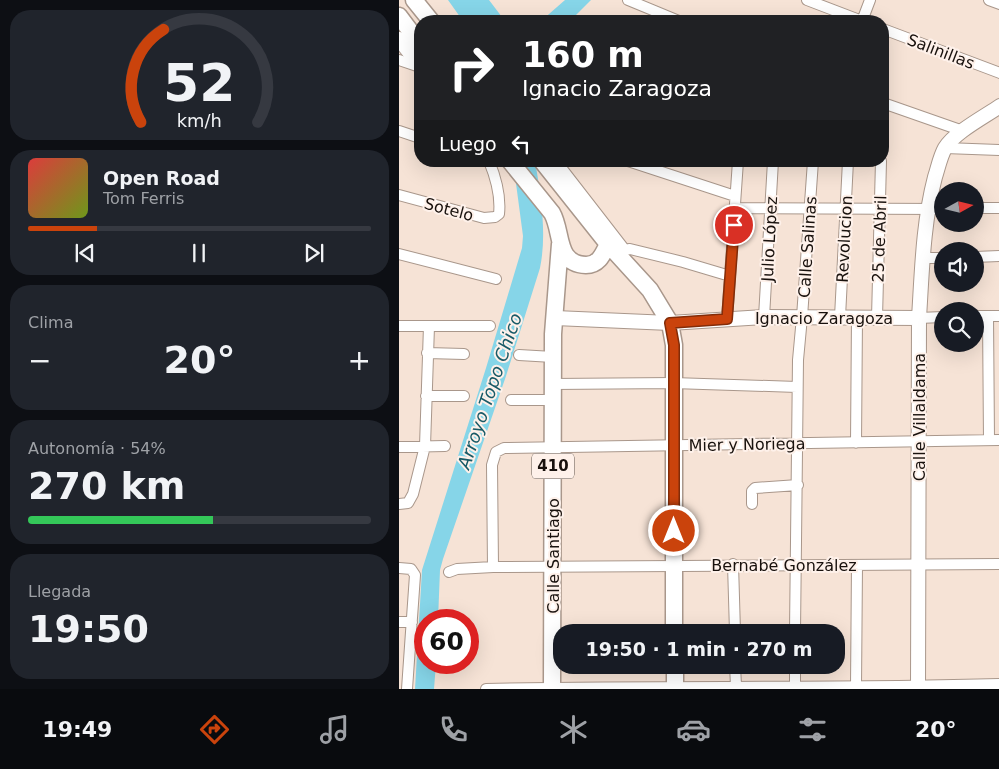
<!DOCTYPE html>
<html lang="es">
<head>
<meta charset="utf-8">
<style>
	:root { --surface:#171b24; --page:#20242c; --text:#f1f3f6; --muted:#9ea1a6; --line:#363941; --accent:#ca430c }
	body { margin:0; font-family:"DejaVu Sans",sans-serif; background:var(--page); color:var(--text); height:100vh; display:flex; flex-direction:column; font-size:19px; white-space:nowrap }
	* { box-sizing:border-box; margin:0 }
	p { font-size:16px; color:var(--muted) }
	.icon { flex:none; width:28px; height:28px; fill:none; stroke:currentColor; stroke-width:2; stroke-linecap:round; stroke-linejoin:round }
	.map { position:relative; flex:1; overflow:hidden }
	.details { display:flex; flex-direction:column; gap:10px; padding:10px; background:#0d0f14; width:399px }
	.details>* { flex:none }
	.hud { position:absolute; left:15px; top:15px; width:475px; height:152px; border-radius:20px; box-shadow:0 5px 20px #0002; background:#202124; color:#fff; overflow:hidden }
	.needle { width:32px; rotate:82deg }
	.tools { position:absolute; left:535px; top:182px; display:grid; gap:10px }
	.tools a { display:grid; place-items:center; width:50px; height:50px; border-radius:50%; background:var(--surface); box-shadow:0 5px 20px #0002; font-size:25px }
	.speed { position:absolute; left:15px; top:609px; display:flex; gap:10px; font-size:25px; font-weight:700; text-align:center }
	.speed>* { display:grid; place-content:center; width:65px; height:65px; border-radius:50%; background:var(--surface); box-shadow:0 5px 20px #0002; line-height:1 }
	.speed .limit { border:8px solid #d22; background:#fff; color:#111 }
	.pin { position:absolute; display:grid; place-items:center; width:42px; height:42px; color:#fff; margin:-21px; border:2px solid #fff; border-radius:50%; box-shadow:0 1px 5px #0007 }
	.me { position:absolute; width:55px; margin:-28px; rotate:0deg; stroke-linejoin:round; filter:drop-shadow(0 0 4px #0008) }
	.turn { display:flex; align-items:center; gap:18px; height:105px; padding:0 25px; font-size:22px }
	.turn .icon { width:65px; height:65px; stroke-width:2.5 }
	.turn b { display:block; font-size:35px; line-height:42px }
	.then { display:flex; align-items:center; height:48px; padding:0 25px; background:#0003; gap:10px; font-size:19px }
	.big { font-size:38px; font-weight:700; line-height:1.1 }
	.details .widget { flex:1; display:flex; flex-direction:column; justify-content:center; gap:8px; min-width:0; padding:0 18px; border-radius:20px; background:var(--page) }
	.details .dial { align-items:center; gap:0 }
	.dial svg { height:130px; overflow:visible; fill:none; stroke:var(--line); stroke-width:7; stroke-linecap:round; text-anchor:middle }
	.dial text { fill:var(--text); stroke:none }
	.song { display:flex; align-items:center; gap:15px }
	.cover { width:60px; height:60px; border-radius:8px; background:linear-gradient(135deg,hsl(0 70% 55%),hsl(80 70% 35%)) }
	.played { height:5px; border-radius:2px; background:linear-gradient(90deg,var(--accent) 20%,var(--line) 20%) }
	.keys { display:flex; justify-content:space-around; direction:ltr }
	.heat { display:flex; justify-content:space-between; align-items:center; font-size:28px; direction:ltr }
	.charge { height:8px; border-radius:4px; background:linear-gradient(90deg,#34c759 54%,var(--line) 0) }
	.trip { position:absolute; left:154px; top:624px; width:292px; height:50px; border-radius:20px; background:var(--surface); box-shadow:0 5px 20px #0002; font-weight:700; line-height:50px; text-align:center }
	.tabs { display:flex; height:80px; justify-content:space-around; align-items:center; background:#090b0e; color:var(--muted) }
	.tabs .icon { width:35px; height:35px }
	.tabs .current { color:var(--accent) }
	.tabs b { font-size:22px; color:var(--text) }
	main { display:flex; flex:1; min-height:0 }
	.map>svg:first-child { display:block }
</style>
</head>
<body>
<main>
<section class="details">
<div class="widget dial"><svg viewBox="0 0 100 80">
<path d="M14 69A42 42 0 1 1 86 69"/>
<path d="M14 69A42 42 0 0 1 28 12" stroke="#ca430c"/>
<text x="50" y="56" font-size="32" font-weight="700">52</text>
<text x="50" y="72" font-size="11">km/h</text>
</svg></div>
<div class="widget">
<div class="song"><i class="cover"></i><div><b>Open Road</b><p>Tom Ferris</p></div></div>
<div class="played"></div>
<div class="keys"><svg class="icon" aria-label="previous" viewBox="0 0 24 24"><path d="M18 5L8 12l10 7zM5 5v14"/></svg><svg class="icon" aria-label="pause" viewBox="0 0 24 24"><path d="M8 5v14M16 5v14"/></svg><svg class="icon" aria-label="next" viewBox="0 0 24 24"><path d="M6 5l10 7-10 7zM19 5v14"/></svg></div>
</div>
<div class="widget"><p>Clima</p>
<div class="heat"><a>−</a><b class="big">20°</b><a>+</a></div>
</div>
<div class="widget"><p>Autonomía · 54%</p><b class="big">270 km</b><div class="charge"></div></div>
<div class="widget"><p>Llegada</p><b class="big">19:50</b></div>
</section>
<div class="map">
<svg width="601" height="689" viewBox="0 0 601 689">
	<rect width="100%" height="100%" fill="#f6e3d6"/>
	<path fill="#86d5e8" d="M49,0H90L106,21H64Z
		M166,0H192L171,21H142Z
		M114,161H136C142,196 148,234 141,268L107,376L44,559L41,570L39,620H26V662L37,663L35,689H16L23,570L87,368L123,248L124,236Z"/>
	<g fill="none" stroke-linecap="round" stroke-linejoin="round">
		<g stroke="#a9978b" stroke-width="12">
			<path id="street" d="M229,0L280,21
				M408,0L463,21
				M590,0L601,4
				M463,21L471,0
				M484,29L601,73
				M0,60L21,67
				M484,103L564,131
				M0,131L21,138
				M546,148L601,150
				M157,161L226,250
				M229,161L336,196
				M0,195L85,218L96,217L100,214C102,196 97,178 90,161
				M336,208L544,209
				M576,208H601
				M0,254L97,279
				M221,257L226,250L231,249L284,262L331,276
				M576,257L601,256
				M524,258H544
				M576,316H601
				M589,316L590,440
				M365,317L374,161
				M441,317L449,161
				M478,318L482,161
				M520,318L544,317
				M328,319L339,161
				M0,326H91
				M28,353L65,354
				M120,355L154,357
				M154,384L274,383L398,387
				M27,396H65
				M112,400H154
				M457,443L458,317
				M0,447L46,446
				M0,504L9,503L14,494L26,446L30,326
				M353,504V491L356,488L399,485
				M334,564L336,632
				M94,567L93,465L97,452L105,448L601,440
				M0,568L12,569L16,575L8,689
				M50,572L58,569L94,567L601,564
				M0,622H13
				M396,632L399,360L403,317L414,161
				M336,665L337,686
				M457,686L458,565
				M87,689C258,685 429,689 601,684
				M396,689V665"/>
		</g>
		<g stroke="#a9978b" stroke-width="16">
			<path id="secondary" d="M0,39L21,66
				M156,318L271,323L365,317L520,318
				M519,689L520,318C523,271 524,223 536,177C539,168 541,157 546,148C556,132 585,117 601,106"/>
		</g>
		<g stroke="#a9978b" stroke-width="19">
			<path id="primary" d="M15,0L32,21
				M0,16L21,44
				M111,161L153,213C164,232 156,264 187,265C200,265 204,254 209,244
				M143,161L209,244L251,290L271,323L275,345V632
				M276,665V689
				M153,689L154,334L161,244"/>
		</g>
		<use href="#street" stroke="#fff" stroke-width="10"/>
		<use href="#secondary" stroke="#fff" stroke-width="14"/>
		<use href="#primary" stroke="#fff" stroke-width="16"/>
	</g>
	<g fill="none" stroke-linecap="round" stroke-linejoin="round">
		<g stroke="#832c08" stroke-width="12">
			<path id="route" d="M275,531V345L271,323L328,319L335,225"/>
		</g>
		<use href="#route" stroke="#ca430c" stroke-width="9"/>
	</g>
	<g text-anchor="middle" stroke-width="4" stroke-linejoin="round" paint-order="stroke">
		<rect fill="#fef1ea" stroke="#5d544f" stroke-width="1" x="133" y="453.5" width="42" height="25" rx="4"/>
		<g font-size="15" font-weight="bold" fill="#18110d">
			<text x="154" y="471">410</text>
		</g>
		<g font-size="16" fill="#18110d" stroke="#fef1ea">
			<text transform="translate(542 51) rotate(21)" y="6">Salinillas</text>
			<text transform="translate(50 209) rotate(15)" y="6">Sotelo</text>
			<text transform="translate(370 239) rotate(-87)" y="6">Julio López</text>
			<text transform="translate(445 239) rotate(-87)" y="6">Revolucion</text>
			<text transform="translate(480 239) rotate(-88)" y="6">25 de Abril</text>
			<text transform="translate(408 247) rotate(-86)" y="6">Calle Salinas</text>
			<text x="425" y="324">Ignacio Zaragoza</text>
			<text transform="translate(520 417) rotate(-90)" y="6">Calle Villaldama</text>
			<text transform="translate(348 444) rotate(-1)" y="6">Mier y Noriega</text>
			<text transform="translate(154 556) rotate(-90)" y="6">Calle Santiago</text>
			<text x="385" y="571">Bernabé González</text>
		</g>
		<g font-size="18" font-style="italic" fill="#185a67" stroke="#fef1ea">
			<text transform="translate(91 391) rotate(-71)" y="6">Arroyo Topo Chico</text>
		</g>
	</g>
</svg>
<div class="tools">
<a><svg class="needle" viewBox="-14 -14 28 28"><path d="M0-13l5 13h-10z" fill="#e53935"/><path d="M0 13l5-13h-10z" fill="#9ea1a6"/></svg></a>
<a><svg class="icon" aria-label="sound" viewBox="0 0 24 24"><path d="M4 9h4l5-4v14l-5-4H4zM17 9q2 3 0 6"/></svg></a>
<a><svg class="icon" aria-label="search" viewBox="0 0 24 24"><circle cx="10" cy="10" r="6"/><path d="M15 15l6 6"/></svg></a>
</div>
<div class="speed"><div class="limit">60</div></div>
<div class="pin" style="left:335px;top:225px;background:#d93025"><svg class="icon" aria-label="arrive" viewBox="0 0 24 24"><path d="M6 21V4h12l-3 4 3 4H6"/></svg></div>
<svg class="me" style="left:275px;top:531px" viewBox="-20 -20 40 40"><circle r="17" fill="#ca430c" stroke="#fff" stroke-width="3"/><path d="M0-11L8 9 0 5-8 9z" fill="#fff"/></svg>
<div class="trip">19:50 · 1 min · 270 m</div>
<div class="hud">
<div class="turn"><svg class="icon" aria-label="right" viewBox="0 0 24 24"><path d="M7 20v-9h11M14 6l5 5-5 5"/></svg><div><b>160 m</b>Ignacio Zaragoza</div></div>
<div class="then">Luego<svg class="icon" aria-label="left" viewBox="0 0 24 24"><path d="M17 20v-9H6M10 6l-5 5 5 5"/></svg></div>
</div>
</div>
</main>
<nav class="tabs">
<b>19:49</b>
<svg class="icon current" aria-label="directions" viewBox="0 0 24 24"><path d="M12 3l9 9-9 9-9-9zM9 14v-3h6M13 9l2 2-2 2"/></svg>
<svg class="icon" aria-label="music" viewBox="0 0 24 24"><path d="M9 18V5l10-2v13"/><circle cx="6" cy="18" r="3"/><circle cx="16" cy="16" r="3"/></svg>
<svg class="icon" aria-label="phone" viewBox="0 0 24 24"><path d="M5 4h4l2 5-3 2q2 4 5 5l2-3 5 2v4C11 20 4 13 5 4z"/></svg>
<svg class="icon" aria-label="climate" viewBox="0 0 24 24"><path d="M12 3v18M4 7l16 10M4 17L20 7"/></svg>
<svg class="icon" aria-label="car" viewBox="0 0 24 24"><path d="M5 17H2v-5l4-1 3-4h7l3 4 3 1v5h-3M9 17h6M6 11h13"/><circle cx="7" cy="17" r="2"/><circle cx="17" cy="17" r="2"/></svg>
<svg class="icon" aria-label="filters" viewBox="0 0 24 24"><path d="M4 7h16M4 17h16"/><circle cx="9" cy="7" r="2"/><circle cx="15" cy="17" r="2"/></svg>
<b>20°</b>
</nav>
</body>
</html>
